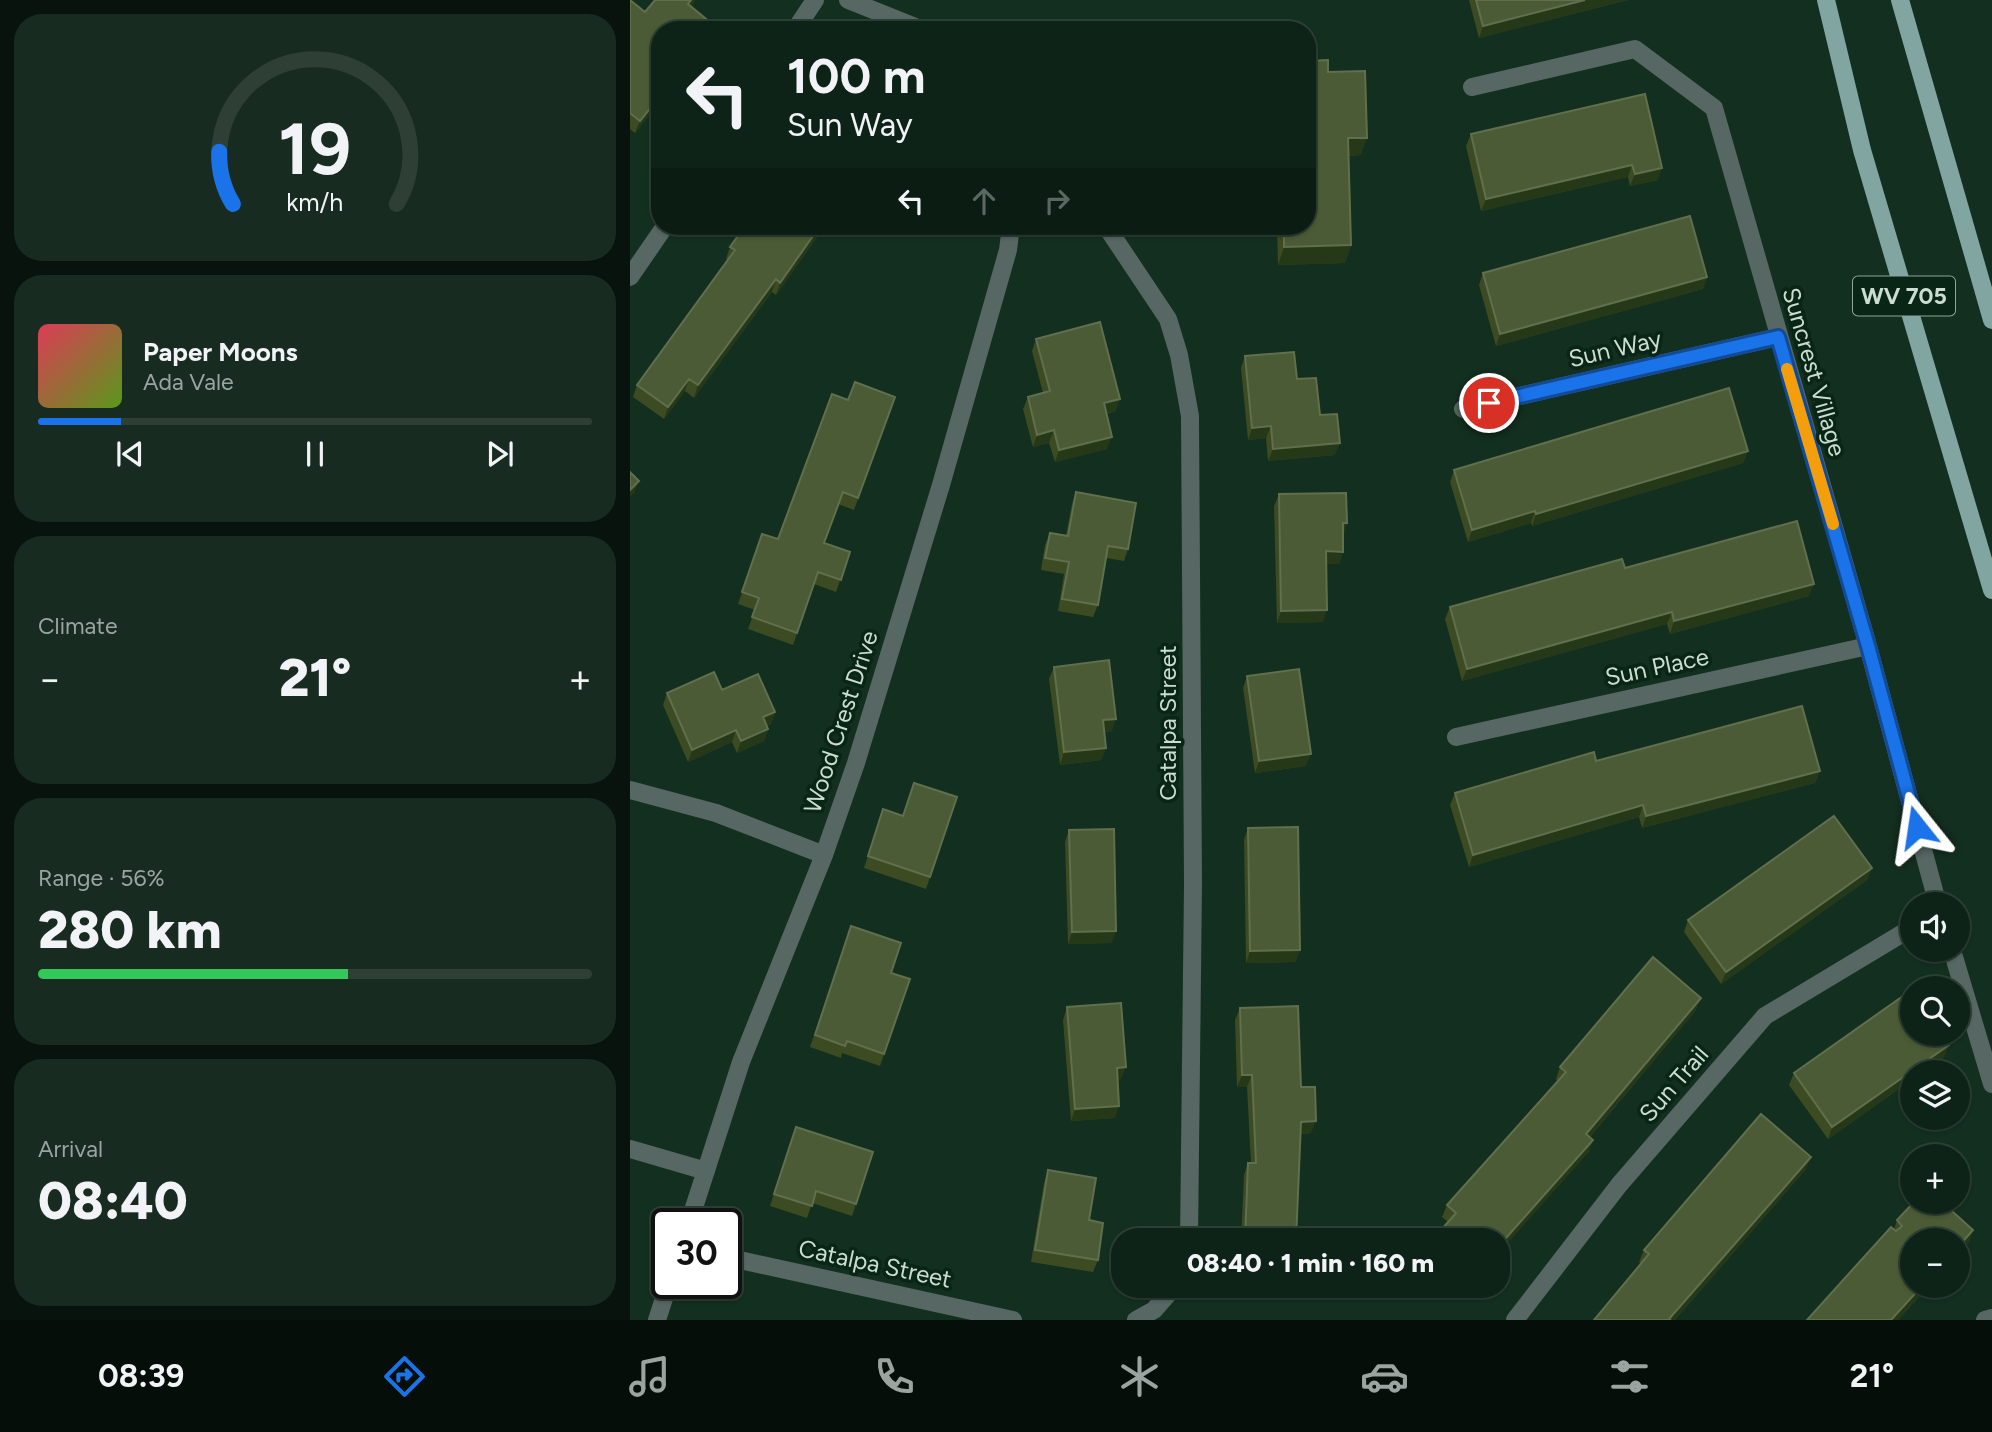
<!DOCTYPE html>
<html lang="en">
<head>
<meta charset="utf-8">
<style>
	:root { --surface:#0e2317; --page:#172b20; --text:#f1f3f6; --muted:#9ba4a1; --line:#2e4036; --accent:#1a73e8 }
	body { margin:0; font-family:Figtree,sans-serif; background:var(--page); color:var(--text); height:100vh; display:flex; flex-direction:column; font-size:26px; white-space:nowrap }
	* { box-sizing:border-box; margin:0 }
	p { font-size:23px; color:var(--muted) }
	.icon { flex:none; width:38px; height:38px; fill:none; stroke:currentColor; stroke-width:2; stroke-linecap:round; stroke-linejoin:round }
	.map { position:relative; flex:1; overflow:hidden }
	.sheet { display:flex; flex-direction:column; gap:14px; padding:14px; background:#08130d; width:630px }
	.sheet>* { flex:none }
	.banner { position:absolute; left:21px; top:21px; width:665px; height:214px; border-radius:28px; box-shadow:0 2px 5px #0004,0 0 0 2px var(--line); background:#0e2317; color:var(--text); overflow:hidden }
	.tools { position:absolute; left:1270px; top:892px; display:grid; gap:14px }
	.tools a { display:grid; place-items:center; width:70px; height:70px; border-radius:50%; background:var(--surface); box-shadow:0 2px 5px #0004,0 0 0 2px var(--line); font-size:35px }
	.speed { position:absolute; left:21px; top:1208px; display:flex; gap:14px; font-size:35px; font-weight:700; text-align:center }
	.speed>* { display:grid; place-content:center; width:91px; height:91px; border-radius:50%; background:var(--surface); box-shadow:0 2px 5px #0004,0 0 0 2px var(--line); line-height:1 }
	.speed .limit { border:4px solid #111; border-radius:10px; background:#fff; color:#111 }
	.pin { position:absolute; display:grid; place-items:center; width:60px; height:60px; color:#fff; margin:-30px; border:4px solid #fff; border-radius:50%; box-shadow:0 2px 7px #0007 }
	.me { position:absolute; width:77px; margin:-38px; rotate:345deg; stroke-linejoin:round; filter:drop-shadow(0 0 5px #0008) }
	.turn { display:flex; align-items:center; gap:24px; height:147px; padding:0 21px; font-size:32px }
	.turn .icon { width:91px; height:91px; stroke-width:2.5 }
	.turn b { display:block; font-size:49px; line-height:60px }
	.lanes { display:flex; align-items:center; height:66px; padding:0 21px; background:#0003; justify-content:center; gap:35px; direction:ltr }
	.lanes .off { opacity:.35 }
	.big { font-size:52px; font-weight:800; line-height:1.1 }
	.sheet .card { flex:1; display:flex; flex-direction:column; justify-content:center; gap:10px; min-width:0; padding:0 24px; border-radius:28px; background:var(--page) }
	.sheet .dial { align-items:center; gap:0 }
	.dial svg { height:182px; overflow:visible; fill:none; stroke:var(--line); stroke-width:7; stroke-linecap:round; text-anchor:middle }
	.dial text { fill:var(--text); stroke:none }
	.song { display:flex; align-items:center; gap:21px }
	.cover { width:84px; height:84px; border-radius:10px; background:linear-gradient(135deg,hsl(350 70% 55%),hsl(90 70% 35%)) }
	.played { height:7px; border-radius:4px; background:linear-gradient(90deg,var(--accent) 15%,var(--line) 15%) }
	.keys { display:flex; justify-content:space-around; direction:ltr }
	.heat { display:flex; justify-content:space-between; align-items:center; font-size:38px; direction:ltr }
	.charge { height:10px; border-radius:5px; background:linear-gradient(90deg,#34c759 56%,var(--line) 0) }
	.trip { position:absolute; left:481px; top:1228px; width:399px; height:70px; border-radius:28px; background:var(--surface); box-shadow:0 2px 5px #0004,0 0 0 2px var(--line); font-weight:800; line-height:70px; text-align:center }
	.tab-bar { display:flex; height:112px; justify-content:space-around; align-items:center; background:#060e09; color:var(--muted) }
	.tab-bar .icon { width:49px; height:49px }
	.tab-bar .on { color:var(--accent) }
	.tab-bar b { font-size:32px; color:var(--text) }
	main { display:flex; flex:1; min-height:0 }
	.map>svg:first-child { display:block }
</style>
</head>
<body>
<main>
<section class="sheet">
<div class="card dial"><svg viewBox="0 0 100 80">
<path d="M14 69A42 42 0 1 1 86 69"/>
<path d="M14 69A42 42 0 0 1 8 46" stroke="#1a73e8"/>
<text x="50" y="56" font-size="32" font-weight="700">19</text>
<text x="50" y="72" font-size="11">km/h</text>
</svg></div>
<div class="card">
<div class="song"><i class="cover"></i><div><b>Paper Moons</b><p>Ada Vale</p></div></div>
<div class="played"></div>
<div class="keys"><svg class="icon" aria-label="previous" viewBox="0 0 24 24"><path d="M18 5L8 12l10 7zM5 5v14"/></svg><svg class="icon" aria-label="pause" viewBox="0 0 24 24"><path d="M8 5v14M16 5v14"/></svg><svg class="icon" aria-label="next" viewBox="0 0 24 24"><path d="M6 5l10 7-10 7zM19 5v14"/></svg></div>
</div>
<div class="card"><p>Climate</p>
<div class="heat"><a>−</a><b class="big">21°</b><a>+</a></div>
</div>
<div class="card"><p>Range · 56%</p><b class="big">280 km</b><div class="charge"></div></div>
<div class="card"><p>Arrival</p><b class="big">08:40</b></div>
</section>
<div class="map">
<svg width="1362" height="1320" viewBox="0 0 1362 1320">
	<rect width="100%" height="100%" fill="#132f1f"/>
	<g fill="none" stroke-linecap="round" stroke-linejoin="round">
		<path stroke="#566764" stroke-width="18" d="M218,0L293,30
			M165,30L185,0
			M842,87L1005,49L1084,108L1238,646L1308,905
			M476,226L538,319L549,355L560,416L563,884L559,1241
			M0,277L35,226
			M833,409L1148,337
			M826,737L1238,646
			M0,790L86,813L194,855
			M1322,950L1362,1084
			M0,1149L76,1171
			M59,1223L111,1062L194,855L226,763L311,485L378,250L381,226
			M96,1257L383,1320
			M27,1320L39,1283
			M506,1320L524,1310L545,1286
			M885,1320L989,1185L1135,1016L1283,927
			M1355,1320L1362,1318"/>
		<path stroke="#81a5a0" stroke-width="18" d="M1196,0L1232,150L1362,590
			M1270,0L1362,320"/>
	</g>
	<path fill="#3c4b22" d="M0,0L15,12L25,0H65L61,7L30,102L5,133L0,129Z
		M839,0H998L849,38Z
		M698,72L731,155L719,156L721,245L715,263L648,265L647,226H677Z
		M1015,94L1028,180L1000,186L998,177L851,211L836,146L841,134Z
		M195,226L146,295L142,292L64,398L55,391L34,419L3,397L7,385L98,260L96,259L100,247Z
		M853,273L1077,277L1073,289L866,346L849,285Z
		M406,339L486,411L476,414L477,449L425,462L419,443L403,447L393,409L398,397L413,393L402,351Z
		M615,356L667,379L690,415L705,455L638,461L636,438L618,440L611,368Z
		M265,397L224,510L208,504L194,543L220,552L206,592L184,584L163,645L118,629L125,610L108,604L132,534L148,539L218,400Z
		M1118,451L1113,463L902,526L901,523L838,542L820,482L824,470Z
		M446,492L498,549L494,561L476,558L468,605L463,617L428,611L434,574L411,570L415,545L420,533L436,535L442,504Z
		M649,494L717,523L713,535V552L709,564H696L693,622L647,623L644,506Z
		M995,568L1179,596L1040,634L1037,624L832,681L815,619L820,607Z
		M424,667L482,731L474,732L476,748L471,760L430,765L419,679Z
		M617,676L676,766L625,773L613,688Z
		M92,690L145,712L141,724L137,726L138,729L134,741L107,753L102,742L58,762L33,705L37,693Z
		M966,761L1190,771L1185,783L1012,828L1009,817L839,867L820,805L825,793Z
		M327,797L296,889L234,868L253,809L273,816Z
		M618,828L670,950L665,962L616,963L614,840Z
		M439,830L482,943L438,944L435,842Z
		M1242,868L1237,880L1091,984L1054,932L1058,920Z
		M221,926L261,973L280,979L250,1066L212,1053L211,1058L180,1047Z
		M437,1007L491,1079L487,1080L485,1118L441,1121L433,1020Z
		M610,1008L671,1087L681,1133L670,1134L666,1241H611L614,1175L618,1163H621L617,1087H607L605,1020Z
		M1066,1010L960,1137L959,1152L868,1241H803L804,1238L818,1222L812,1217L817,1205L928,1081L926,1079L930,1067Z
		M1314,1057L1292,1073H1283V1079L1198,1139L1159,1085L1164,1073Z
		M161,1140L226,1204L222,1216L182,1203L177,1218L140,1206Z
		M1176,1169L1045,1320H964L1011,1263L1009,1262L1014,1250Z
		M418,1170L459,1220L468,1260L463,1272L401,1262L414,1183Z
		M1267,1220L1343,1230L1339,1242L1283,1286H1299L1268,1320H1177L1264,1230Z"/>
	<path fill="#253919" d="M61,0H65L63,5L54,16L58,4Z
		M955,0H998L849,38L853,26Z
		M30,96V102L5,133L10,121Z
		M718,138H737L731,155L712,156Z
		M1002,165L998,177L851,211L856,199Z
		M1032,168L1028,180L1000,186L1005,174Z
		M190,226H195L146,295L150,283Z
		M721,245L715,263L648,265L654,247Z
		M1077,277L1073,289L866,346L870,334Z
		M146,279L142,292L64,398L68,385Z
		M59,379L55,391L34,419L38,407Z
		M490,399L486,411L469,415L474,403Z
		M641,426L636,438L618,440L622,428Z
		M424,430L419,443L403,447L407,435Z
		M482,437L477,449L425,462L429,450Z
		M710,443L705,455L638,461L643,449Z
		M1118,451L1113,463L902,526L906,514Z
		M9,481L4,493L0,497V490Z
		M905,511L901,523L838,542L842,530Z
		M713,523H717L713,535Z
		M696,551L713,552L709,564H692Z
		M1184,584L1179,596L1040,634L1044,621Z
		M697,610L693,622L647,623L651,611Z
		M1042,612L1037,624L832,681L837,669Z
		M145,712L141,724L129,730L133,717Z
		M486,719L482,731L468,732L473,720Z
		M138,729L134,741L107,753L111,741Z
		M106,730L102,742L58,762L62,750Z
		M476,748L471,760L430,765L434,752Z
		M681,754L676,766L625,773L629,761Z
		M1190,771L1185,783L1012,828L1016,816Z
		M1013,805L1009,817L839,867L843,855Z
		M1242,868L1237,880L1091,984L1096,972Z
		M486,931L482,943L438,944L442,932Z
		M670,950L665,962L616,963L620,951Z
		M1071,998L1066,1010L952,1146L956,1134Z
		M1319,1045L1314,1057L1292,1073H1283V1079L1198,1139L1202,1127Z
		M496,1067L491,1079L482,1080L487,1068Z
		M612,1075H622L617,1087H607Z
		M489,1106L485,1118L441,1121L445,1109Z
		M686,1121L681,1133L666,1134L671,1122Z
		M963,1140L959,1152L868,1254V1247Z
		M1181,1157L1176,1169L1045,1320H1039Z
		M1343,1230L1339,1242L1328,1254V1247Z
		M1292,1286H1299L1268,1320H1261Z"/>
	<path fill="#4b5b35" stroke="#606f4d" stroke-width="2" d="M0,0L15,12L25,0H61L58,4L86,27L83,30H30V96L10,121L0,113Z
		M846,0H955L853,26Z
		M698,60V72L735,71L737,138H718L721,245L654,247V226H677V61Z
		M1015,94L1032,168L1005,174L1002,165L856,199L841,134Z
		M1060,216L1077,277L870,334L853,273Z
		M115,226H190L150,283L146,279L68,385L59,379L38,407L7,385L105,250L100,247Z
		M470,322L490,399L474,403L482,437L429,450L424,430L407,435L398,397L420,391L406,339Z
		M664,352L667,379L686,378L690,415L707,414L710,443L643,449L641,426L622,428L615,356Z
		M225,382L265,397L228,498L213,492L194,543L220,552L211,580L188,572L167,633L122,617L129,598L112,592L132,534L148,539L202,394L218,400Z
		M1099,388L1118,451L906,514L905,511L842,530L824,470Z
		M0,472L9,481L0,490Z
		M446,492L506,503L498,549L478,546L468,605L432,599L439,562L415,558L420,533L438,536Z
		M716,493L717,523H713V552L696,551L697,610L651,611L649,494Z
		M1167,521L1184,584L1044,621L1042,612L837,669L820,607L992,559L995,568Z
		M479,660L486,719L473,720L476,748L434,752L424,667Z
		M669,669L681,754L629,761L617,676Z
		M84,672L92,690L128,674L145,712L133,717L138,729L111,741L106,730L62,750L37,693Z
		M1172,706L1190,771L1016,816L1013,805L843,855L825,793L964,752L966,761Z
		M284,783L327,797L300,877L238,856L253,809L273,816Z
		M1204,816L1242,868L1096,972L1058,920Z
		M668,827L670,950L620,951L618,828Z
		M484,829L486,931L442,932L439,830Z
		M221,926L271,943L261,973L280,979L254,1054L217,1041L215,1046L185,1035Z
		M1023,957L1071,998L956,1134L963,1140L868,1247V1241H807L804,1238L826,1213L817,1205L936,1072L930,1067Z
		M1280,991L1283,994V1034H1311L1319,1045L1202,1127L1164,1073Z
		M491,1003L496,1067L487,1068L489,1106L445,1109L437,1007Z
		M668,1006L671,1087H685L686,1121L671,1122L666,1241H615L618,1163H626L622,1075H612L610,1008Z
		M1131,1114L1181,1157L1039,1319L1041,1320H964L1019,1254L1014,1250Z
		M166,1127L243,1152L226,1204L186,1191L182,1206L144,1194Z
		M418,1170L466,1178L459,1220L473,1223L468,1260L405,1250Z
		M1284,1202H1312L1343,1230L1328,1247V1241H1283V1286H1292L1261,1320H1177L1261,1227L1266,1231L1272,1226L1267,1220Z"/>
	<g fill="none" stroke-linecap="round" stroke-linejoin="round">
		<g stroke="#114b97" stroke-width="18">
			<path id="route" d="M859,403L1148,337L1238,646L1287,827"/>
		</g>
		<use href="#route" stroke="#1a73e8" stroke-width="12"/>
		<path stroke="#f59e0b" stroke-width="12" d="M1157,369L1203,524"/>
	</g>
	<g text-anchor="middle" stroke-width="7" stroke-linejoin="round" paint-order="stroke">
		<rect fill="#082515" stroke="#91a599" stroke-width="2" x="1223" y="276.5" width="102" height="39" rx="5"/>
		<g font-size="23" font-weight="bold" fill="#ccdcd1">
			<text x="1274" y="304">WV 705</text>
		</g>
		<g font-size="24" fill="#ccdcd1" stroke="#082515">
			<text transform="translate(985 349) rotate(-13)" y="8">Sun Way</text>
			<text transform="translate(1184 372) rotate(74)" y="8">Suncrest Village</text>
			<text transform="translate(1027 667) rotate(-12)" y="8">Sun Place</text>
			<text transform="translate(211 722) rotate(-72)" y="8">Wood Crest Drive</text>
			<text transform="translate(538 723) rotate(-90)" y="8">Catalpa Street</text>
			<text transform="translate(1044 1084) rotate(-49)" y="8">Sun Trail</text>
			<text transform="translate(245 1264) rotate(12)" y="8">Catalpa Street</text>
		</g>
	</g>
</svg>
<div class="tools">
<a><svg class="icon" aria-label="sound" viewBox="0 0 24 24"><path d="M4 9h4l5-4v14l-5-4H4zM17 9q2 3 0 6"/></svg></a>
<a><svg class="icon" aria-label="search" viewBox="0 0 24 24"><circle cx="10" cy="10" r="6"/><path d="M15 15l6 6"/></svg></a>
<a><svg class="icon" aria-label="layers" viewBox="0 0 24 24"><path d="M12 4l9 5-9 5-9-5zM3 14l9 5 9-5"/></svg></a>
<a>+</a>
<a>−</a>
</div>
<div class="speed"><div class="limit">30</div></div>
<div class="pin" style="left:859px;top:403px;background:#d93025"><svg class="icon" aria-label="arrive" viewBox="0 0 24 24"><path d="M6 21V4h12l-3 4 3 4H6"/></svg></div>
<svg class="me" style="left:1287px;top:827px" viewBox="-20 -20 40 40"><path d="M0-17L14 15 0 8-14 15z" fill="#1a73e8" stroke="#fff" stroke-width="4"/></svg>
<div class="trip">08:40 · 1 min · 160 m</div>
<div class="banner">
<div class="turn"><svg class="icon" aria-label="left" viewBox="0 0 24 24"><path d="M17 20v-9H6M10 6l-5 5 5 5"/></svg><div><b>100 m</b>Sun Way</div></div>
<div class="lanes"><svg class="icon" aria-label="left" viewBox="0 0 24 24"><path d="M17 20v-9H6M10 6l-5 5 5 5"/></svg><svg class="icon off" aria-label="ahead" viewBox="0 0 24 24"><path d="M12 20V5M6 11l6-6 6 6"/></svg><svg class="icon off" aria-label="right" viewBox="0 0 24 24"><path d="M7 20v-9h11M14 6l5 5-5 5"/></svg></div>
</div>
</div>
</main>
<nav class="tab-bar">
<b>08:39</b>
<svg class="icon on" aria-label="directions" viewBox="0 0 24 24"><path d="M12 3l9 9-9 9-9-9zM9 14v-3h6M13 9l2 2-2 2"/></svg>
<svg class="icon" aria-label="music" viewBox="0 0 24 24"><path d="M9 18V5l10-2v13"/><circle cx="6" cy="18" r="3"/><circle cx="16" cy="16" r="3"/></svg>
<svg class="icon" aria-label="phone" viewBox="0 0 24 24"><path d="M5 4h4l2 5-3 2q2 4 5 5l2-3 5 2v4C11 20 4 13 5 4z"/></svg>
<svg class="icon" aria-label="climate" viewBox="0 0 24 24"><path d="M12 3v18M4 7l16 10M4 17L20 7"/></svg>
<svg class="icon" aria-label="car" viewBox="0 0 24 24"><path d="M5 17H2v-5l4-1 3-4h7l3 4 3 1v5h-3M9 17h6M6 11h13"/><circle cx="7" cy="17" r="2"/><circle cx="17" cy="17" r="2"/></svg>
<svg class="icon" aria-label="filters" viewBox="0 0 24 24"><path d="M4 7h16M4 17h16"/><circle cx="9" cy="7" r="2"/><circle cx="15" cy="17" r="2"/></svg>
<b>21°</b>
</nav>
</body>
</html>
